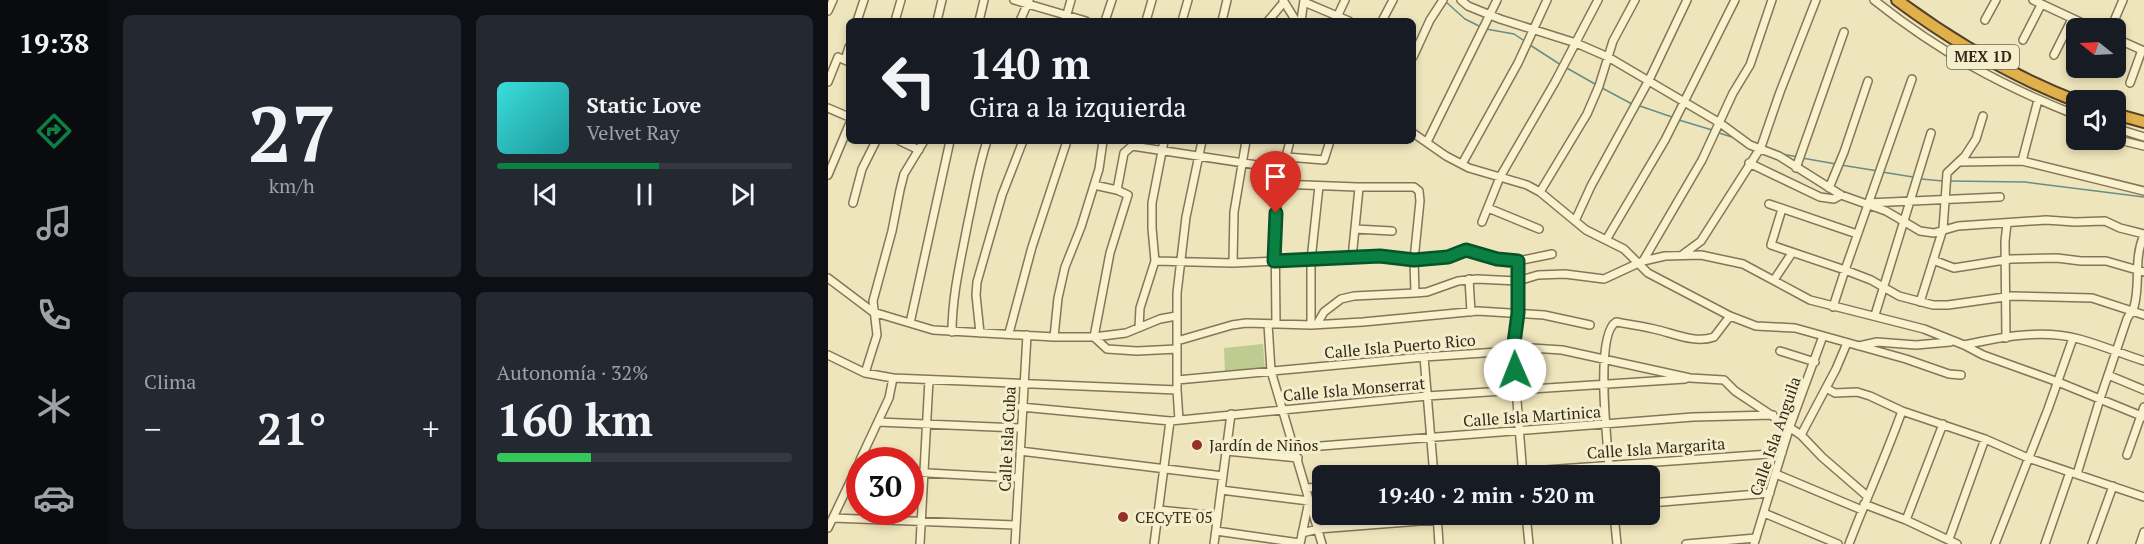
<!DOCTYPE html>
<html lang="es">
<head>
<meta charset="utf-8">
<style>
	:root { --surface:#171b24; --page:#242831; --text:#f1f3f6; --muted:#9ea1a6; --line:#363941; --accent:#0b8043 }
	body { margin:0; font-family:"PT Serif",serif; background:var(--page); color:var(--text); height:100vh; display:flex; flex-direction:column; font-size:22px; white-space:nowrap }
	* { box-sizing:border-box; margin:0 }
	p { font-size:20px; color:var(--muted) }
	.icon { flex:none; width:33px; height:33px; fill:none; stroke:currentColor; stroke-width:2; stroke-linecap:round; stroke-linejoin:round }
	.map { position:relative; flex:1; overflow:hidden }
	.side { display:flex; flex-direction:column; gap:15px; padding:15px; background:#0d0f14; width:720px }
	.side>* { flex:none }
	.guide { position:absolute; left:18px; top:18px; width:570px; height:126px; border-radius:9px; box-shadow:0 3px 9px #0003; background:#171b24; color:var(--text); overflow:hidden }
	.needle { width:39px; rotate:288deg }
	.buttons { position:absolute; left:1238px; top:18px; display:grid; gap:12px }
	.buttons a { display:grid; place-items:center; width:60px; height:60px; border-radius:9px; background:var(--surface); box-shadow:0 3px 9px #0003; font-size:30px }
	.speed { position:absolute; left:18px; top:447px; display:flex; gap:12px; font-size:30px; font-weight:700; text-align:center }
	.speed>* { display:grid; place-content:center; width:78px; height:78px; border-radius:50%; background:var(--surface); box-shadow:0 3px 9px #0003; line-height:1 }
	.speed .limit { border:9px solid #d22; background:#fff; color:#111 }
	.pin { position:absolute; display:grid; place-items:center; width:51px; height:51px; color:#fff; margin:-62px -26px; border-radius:50% 50% 50% 0; rotate:-45deg; box-shadow:0 0 6px #0007 }
	.pin .icon { rotate:45deg }
	.me { position:absolute; width:66px; margin:-33px; rotate:359deg; stroke-linejoin:round; filter:drop-shadow(0 0 4px #0008) }
	.turn { display:flex; align-items:center; gap:21px; height:126px; padding:0 24px; font-size:27px }
	.turn .icon { width:78px; height:78px; stroke-width:2.5 }
	.turn b { display:block; font-size:42px; line-height:51px }
	.big { font-size:45px; font-weight:800; line-height:1.1 }
	.side .widget { flex:1; display:flex; flex-direction:column; justify-content:center; gap:9px; min-width:0; padding:0 21px; border-radius:9px; background:var(--page) }
	.side .dial { align-items:center; gap:0 }
	.dial b { font-size:78px; line-height:1 }
	.song { display:flex; align-items:center; gap:18px }
	.cover { width:72px; height:72px; border-radius:9px; background:linear-gradient(135deg,hsl(180 70% 55%),hsl(180 70% 35%)) }
	.played { height:6px; border-radius:3px; background:linear-gradient(90deg,var(--accent) 55%,var(--line) 55%) }
	.keys { display:flex; justify-content:space-around; direction:ltr }
	.heat { display:flex; justify-content:space-between; align-items:center; font-size:33px; direction:ltr }
	.charge { height:9px; border-radius:4px; background:linear-gradient(90deg,#34c759 32%,var(--line) 0) }
	.side .tiles { flex:1; display:grid; gap:15px; grid-template-columns:repeat(2,1fr) }
	.trip { position:absolute; left:484px; top:465px; width:348px; height:60px; border-radius:9px; background:var(--surface); box-shadow:0 3px 9px #0003; font-weight:800; line-height:60px; text-align:center }
	main { display:flex; flex:1; min-height:0 }
	.tabs { display:flex; flex-direction:column; width:108px; justify-content:space-around; align-items:center; background:#090b0e; color:var(--muted) }
	.tabs .icon { width:42px; height:42px }
	.tabs .active { color:var(--accent) }
	.tabs b { font-size:27px; color:var(--text) }
	.map>svg:first-child { display:block }
</style>
</head>
<body>
<main>
<nav class="tabs">
<b>19:38</b>
<svg class="icon active" aria-label="directions" viewBox="0 0 24 24"><path d="M12 3l9 9-9 9-9-9zM9 14v-3h6M13 9l2 2-2 2"/></svg>
<svg class="icon" aria-label="music" viewBox="0 0 24 24"><path d="M9 18V5l10-2v13"/><circle cx="6" cy="18" r="3"/><circle cx="16" cy="16" r="3"/></svg>
<svg class="icon" aria-label="phone" viewBox="0 0 24 24"><path d="M5 4h4l2 5-3 2q2 4 5 5l2-3 5 2v4C11 20 4 13 5 4z"/></svg>
<svg class="icon" aria-label="climate" viewBox="0 0 24 24"><path d="M12 3v18M4 7l16 10M4 17L20 7"/></svg>
<svg class="icon" aria-label="car" viewBox="0 0 24 24"><path d="M5 17H2v-5l4-1 3-4h7l3 4 3 1v5h-3M9 17h6M6 11h13"/><circle cx="7" cy="17" r="2"/><circle cx="17" cy="17" r="2"/></svg>
</nav>
<section class="side">
<div class="tiles">
<div class="widget dial"><b>27</b><p>km/h</p></div>
<div class="widget">
<div class="song"><i class="cover"></i><div><b>Static Love</b><p>Velvet Ray</p></div></div>
<div class="played"></div>
<div class="keys"><svg class="icon" aria-label="previous" viewBox="0 0 24 24"><path d="M18 5L8 12l10 7zM5 5v14"/></svg><svg class="icon" aria-label="pause" viewBox="0 0 24 24"><path d="M8 5v14M16 5v14"/></svg><svg class="icon" aria-label="next" viewBox="0 0 24 24"><path d="M6 5l10 7-10 7zM19 5v14"/></svg></div>
</div>
<div class="widget"><p>Clima</p>
<div class="heat"><a>−</a><b class="big">21°</b><a>+</a></div>
</div>
<div class="widget"><p>Autonomía · 32%</p><b class="big">160 km</b><div class="charge"></div></div>
</div>
</section>
<div class="map">
<svg width="1316" height="544" viewBox="0 0 1316 544">
	<rect width="100%" height="100%" fill="#eee5bc"/>
	<path fill="#becc91" d="M435,344L437,369L397,374L396,348Z"/>
	<g fill="none" stroke-linecap="round" stroke-linejoin="round">
		<path stroke="#688c88" stroke-width="1.5" d="M618,2L637,19L653,27
			M658,29L686,34L698,42
			M702,45L733,65
			M737,67L767,84
			M774,88L804,104
			M809,105L844,117
			M851,120L884,130
			M888,132L907,138
			M954,154L970,157
			M974,158L1008,164
			M1013,165L1050,171
			M1054,172L1085,177
			M1093,179L1115,181
			M1122,181L1197,182L1316,197"/>
		<g stroke="#867556" stroke-width="10">
			<path id="minor" d="M186,0L258,21
				M455,0L468,21
				M633,0L640,6L672,19L748,43L780,57L892,123L922,145L951,156L1013,195L1058,211L1092,231L1106,233L1130,226L1218,220L1247,222L1277,221L1292,228L1316,234
				M1046,0C1110,51 1172,85 1248,115
				M1205,0L1265,28
				M476,2L521,21
				M0,11L5,0
				M510,15L517,0
				M1157,20L1168,0
				M29,21L36,0
				M67,21L73,0
				M109,21L114,0
				M151,21L156,0
				M192,21L201,0
				M237,21L243,0
				M277,21L284,0
				M318,21L324,0
				M354,21L360,0
				M394,21L399,0
				M440,21L456,2
				M473,21L476,0
				M554,21L565,0
				M1283,28L1295,0
				M1287,38L1316,51
				M1195,40L1213,5
				M1226,55L1244,19
				M585,57L602,20L615,0
				M17,60L21,47
				M0,82L10,57L21,62
				M1302,83L1314,50
				M0,108L21,117
				M1287,128L1316,137
				M585,133L618,156L641,168L699,185L712,192L758,230L796,249L820,273L902,316
				M1287,139L1316,146
				M72,141L91,150
				M599,142L669,0
				M459,157L496,160L502,141
				M1194,161L1210,100
				M1131,162L1194,161L1316,191
				M921,163L992,197L1006,199L1013,195
				M634,164L690,63L719,0
				M968,168L1016,32
				M0,175L21,125
				M451,184L529,187L531,188L524,258
				M529,187H586L591,191L592,201L586,260L587,293
				M1001,188L1016,152L1040,81
				M289,190L296,153L304,146L455,169
				M712,192L759,114L771,86L785,41L807,0
				M25,203L34,169L48,141
				M1040,203L1172,197
				M941,204L1029,234
				M660,208L711,229
				M954,209L943,245L1017,270L1084,79
				M747,221L763,186L821,80L859,0
				M654,222L672,177L727,82L770,0
				M527,229L564,231
				M778,240L837,140L907,0
				M854,255L873,241L933,147L952,92L988,0
				M1105,260L1126,268L1183,259L1229,258L1253,261H1278L1316,272
				M327,261L405,263L552,256L586,260L620,257L638,250L669,259L690,261L724,254
				M690,261V313L685,351L695,476
				M815,261L874,160L905,93L922,65L944,0
				M405,263L406,212L418,141
				M0,278L45,312L105,330L226,337H266L298,333L332,319L348,316
				M641,279L643,312
				M946,280L964,253
				M1092,302L1115,229L1119,173L1137,156L1148,139L1155,116
				M1005,307L1017,270L1043,280L1071,296L1105,305H1120L1184,296L1264,298L1316,315
				M1047,315L1103,133
				M82,323L122,141
				M440,324L443,371L494,544
				M448,324L447,229L451,184L462,141
				M489,324L496,312L513,299L526,296L587,293L599,292L630,281L649,279L690,281L710,275L737,274L776,279L815,261L837,256L873,255L915,264L982,300L1096,329L1136,345L1155,355L1230,382L1316,417
				M483,325V260L491,186
				M311,327L312,308L327,261L324,228V203L336,141
				M124,332C124,295 133,259 140,222C146,195 150,168 159,141
				M152,333L148,295L149,282L174,195L195,141
				M181,333L204,247L239,141
				M226,337L230,298L237,267L253,227L271,169L275,141
				M266,337L282,253L300,195L289,190L266,185
				M266,337L279,349L309,351L349,349
				M1178,338L1177,241L1179,224
				M349,341L404,325L418,323L483,325L535,322L650,311L716,315L762,325
				M1136,345C1173,337 1214,329 1251,339C1273,345 1294,354 1316,361
				M1031,346L1049,342L1088,345L1122,342
				M952,351L987,362
				M0,355L37,373L65,378L349,390
				M596,357L606,476
				M37,373L49,335L45,301L64,231L72,190L76,174L96,141
				M1280,375L1316,390
				M349,380L596,357L685,351L703,348L734,350L862,378L896,380L907,391L973,435L994,457L1039,496
				M998,388L1007,393L1029,392L1042,396L1074,411L1157,439L1200,458L1316,497
				M193,407L342,421L599,396L857,379
				M351,420L349,390V293L358,217L374,141
				M50,422L192,428
				M973,435L1008,369L1019,343
				M467,448L865,417L945,415
				M192,451L395,476
				M398,451L470,458
				M1299,455L1316,407
				M32,460L61,398L65,378
				M82,472L190,478
				M948,474L1034,510
				M1249,474L1272,399L1299,319C1301,315 1304,312 1306,307C1313,282 1305,260 1316,235
				M634,476L954,453
				M782,476C780,449 766,335 788,322C800,324 813,326 826,329C845,333 867,344 886,337L902,316L928,326L967,328L1078,359L1121,374L1133,375
				M478,488L495,487
				M393,490L481,501L472,544
				M822,503L942,493
				M1036,504L1078,520L1129,544
				M331,510L390,516
				M936,513L1010,544
				M609,514L611,544
				M698,514L701,544
				M786,514L789,544
				M5,518L187,525
				M1078,520L1115,424
				M0,528L32,461
				M388,531L472,543
				M474,533L490,529L682,514
				M1121,539L1157,439
				M92,544L101,380
				M187,544L199,335
				M326,544L342,421
				M386,544L403,414
				M858,544L928,538
				M926,544L962,426L995,336
				M1021,544C1038,499 1058,456 1074,411
				M1167,544L1220,409L1245,338
				M1217,544L1242,472
				M1264,544L1285,486
				M1312,544L1316,532"/>
		</g>
		<g stroke="#53422b" stroke-width="14">
			<path id="highway" d="M1069,0C1124,41 1184,76 1248,101
				M1287,114L1316,122"/>
		</g>
		<use href="#minor" stroke="#f9f2cf" stroke-width="7"/>
		<use href="#highway" stroke="#e0b04a" stroke-width="10"/>
	</g>
	<g fill="none" stroke-linecap="round" stroke-linejoin="round">
		<g stroke="#07532c" stroke-width="15">
			<path id="route" d="M448,213L446,261L552,256L586,260L620,257L638,250L669,259L690,261V313L685,351L687,370"/>
		</g>
		<use href="#route" stroke="#0b8043" stroke-width="10"/>
	</g>
	<g fill="#953225" stroke="#f5eecc" stroke-width="2">
		<circle cx="369" cy="445" r="6"/>
		<circle cx="295" cy="517" r="6"/>
	</g>
	<g text-anchor="middle" stroke-width="6" stroke-linejoin="round" paint-order="stroke">
		<rect fill="#f5eecc" stroke="#6e6550" stroke-width="1.5" x="1119" y="45" width="72" height="24" rx="4.5"/>
		<g font-size="15" font-weight="bold" fill="#342a1b">
			<text x="1155" y="62">MEX 1D</text>
		</g>
		<g font-size="16" fill="#342a1b" stroke="#f5eecc">
			<text transform="translate(572 346) rotate(-5)" y="6">Calle Isla Puerto Rico</text>
			<text transform="translate(526 389) rotate(-5)" y="6">Calle Isla Monserrat</text>
			<text transform="translate(704 416) rotate(-4)" y="6">Calle Isla Martinica</text>
			<text transform="translate(947 436) rotate(-71)" y="6">Calle Isla Anguila</text>
			<text transform="translate(179 439) rotate(-87)" y="6">Calle Isla Cuba</text>
			<text transform="translate(828 448) rotate(-4)" y="6">Calle Isla Margarita</text>
		</g>
		<g font-size="16" fill="#342a1b" stroke="#f5eecc" text-anchor="start">
			<text x="381" y="451">Jardín de Niños</text>
			<text x="307" y="523">CECyTE 05</text>
		</g>
	</g>
</svg>
<div class="buttons">
<a><svg class="needle" viewBox="-14 -14 28 28"><path d="M0-13l5 13h-10z" fill="#e53935"/><path d="M0 13l5-13h-10z" fill="#9ea1a6"/></svg></a>
<a><svg class="icon" aria-label="sound" viewBox="0 0 24 24"><path d="M4 9h4l5-4v14l-5-4H4zM17 9q2 3 0 6"/></svg></a>
</div>
<div class="speed"><div class="limit">30</div></div>
<div class="pin" style="left:448px;top:213px;background:#d93025"><svg class="icon" aria-label="arrive" viewBox="0 0 24 24"><path d="M6 21V4h12l-3 4 3 4H6"/></svg></div>
<svg class="me" style="left:687px;top:370px" viewBox="-20 -20 40 40"><circle r="19" fill="#fff"/><path d="M0-13L10 11 0 6-10 11z" fill="#0b8043"/></svg>
<div class="trip">19:40 · 2 min · 520 m</div>
<div class="guide">
<div class="turn"><svg class="icon" aria-label="left" viewBox="0 0 24 24"><path d="M17 20v-9H6M10 6l-5 5 5 5"/></svg><div><b>140 m</b>Gira a la izquierda</div></div>
</div>
</div>
</main>
</body>
</html>
